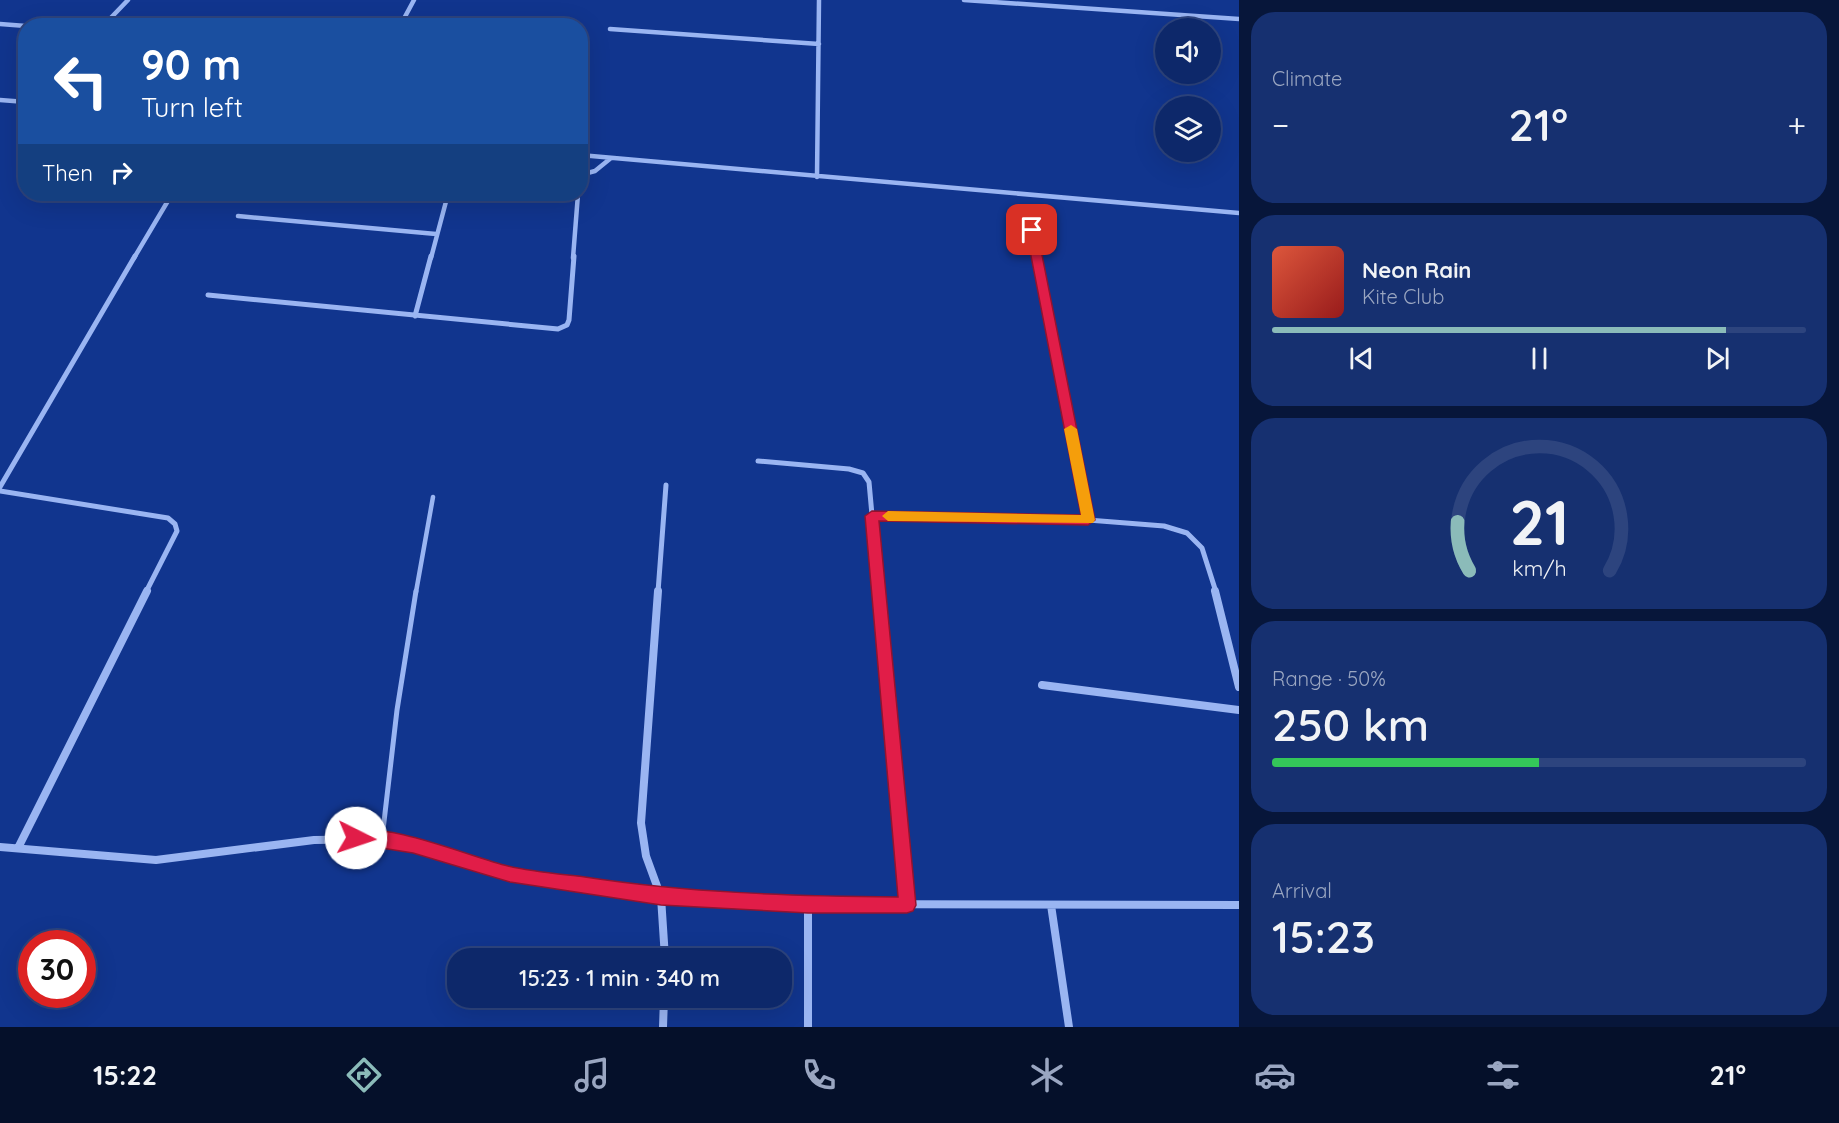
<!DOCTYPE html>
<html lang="en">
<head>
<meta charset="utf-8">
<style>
	:root { --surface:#0d286a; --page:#163070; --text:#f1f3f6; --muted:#9aa6c1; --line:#2d447e; --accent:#8bbbb9 }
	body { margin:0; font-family:Quicksand,sans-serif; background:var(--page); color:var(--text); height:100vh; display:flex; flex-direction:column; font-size:22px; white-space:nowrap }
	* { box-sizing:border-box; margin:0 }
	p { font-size:20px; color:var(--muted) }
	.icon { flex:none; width:33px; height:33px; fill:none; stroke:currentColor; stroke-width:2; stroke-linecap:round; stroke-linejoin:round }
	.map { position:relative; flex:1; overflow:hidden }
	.drawer { display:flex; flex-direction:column; gap:12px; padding:12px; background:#07163a; width:600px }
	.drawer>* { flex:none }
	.banner { position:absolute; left:18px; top:18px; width:570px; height:183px; border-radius:24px; box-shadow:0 6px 24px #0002,0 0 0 2px var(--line); background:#1a4fa0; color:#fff; overflow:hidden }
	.fabs { position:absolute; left:1155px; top:18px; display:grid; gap:12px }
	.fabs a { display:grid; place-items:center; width:66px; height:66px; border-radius:50%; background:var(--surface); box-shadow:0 6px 24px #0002,0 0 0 2px var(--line); font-size:30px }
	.speed { position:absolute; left:18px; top:930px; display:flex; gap:12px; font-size:30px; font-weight:700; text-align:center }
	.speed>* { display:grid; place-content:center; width:78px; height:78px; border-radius:50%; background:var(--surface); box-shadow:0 6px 24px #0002,0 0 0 2px var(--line); line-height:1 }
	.speed .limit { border:9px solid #d22; background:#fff; color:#111 }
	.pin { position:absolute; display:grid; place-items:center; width:51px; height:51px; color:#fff; margin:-26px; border-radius:12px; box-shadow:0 3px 9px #0006 }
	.me { position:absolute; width:66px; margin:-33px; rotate:94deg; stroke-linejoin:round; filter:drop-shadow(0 0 4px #0008) }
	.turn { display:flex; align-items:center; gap:21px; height:126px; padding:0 24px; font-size:27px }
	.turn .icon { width:78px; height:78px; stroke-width:2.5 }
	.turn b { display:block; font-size:42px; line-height:51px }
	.then { display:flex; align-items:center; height:57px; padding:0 24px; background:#0003; gap:12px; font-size:22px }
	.big { font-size:45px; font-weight:600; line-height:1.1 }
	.drawer .tile { flex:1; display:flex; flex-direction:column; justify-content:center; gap:9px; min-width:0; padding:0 21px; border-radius:24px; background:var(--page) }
	.drawer .dial { align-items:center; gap:0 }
	.dial svg { height:156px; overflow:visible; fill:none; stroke:var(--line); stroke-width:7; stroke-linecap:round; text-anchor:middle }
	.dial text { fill:var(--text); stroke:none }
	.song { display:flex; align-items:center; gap:18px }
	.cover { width:72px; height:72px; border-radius:9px; background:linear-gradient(135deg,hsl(10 70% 55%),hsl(0 70% 35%)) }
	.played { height:6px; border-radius:3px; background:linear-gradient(90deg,var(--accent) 85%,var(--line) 85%) }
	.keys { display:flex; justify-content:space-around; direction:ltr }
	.heat { display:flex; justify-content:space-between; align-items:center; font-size:33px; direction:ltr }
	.charge { height:9px; border-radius:4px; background:linear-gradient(90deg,#34c759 50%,var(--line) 0) }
	.trip { position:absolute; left:447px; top:948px; width:345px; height:60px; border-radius:24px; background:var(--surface); box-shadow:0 6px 24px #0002,0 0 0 2px var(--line); font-weight:600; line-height:60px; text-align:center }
	.tabs { display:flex; height:96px; justify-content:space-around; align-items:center; background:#05102a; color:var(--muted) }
	.tabs .icon { width:42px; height:42px }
	.tabs .current { color:var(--accent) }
	.tabs b { font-size:27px; color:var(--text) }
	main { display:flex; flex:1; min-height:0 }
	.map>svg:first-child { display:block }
</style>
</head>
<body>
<main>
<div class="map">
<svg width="1239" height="1027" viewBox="0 0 1239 1027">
	<rect width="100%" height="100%" fill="#11358e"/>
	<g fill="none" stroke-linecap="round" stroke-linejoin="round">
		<path stroke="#9ab5f2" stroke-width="4.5" d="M416,592L433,497"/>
		<path stroke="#9ab5f2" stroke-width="5" d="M382,839L397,710L416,591"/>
		<path stroke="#9ab5f2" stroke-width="4.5" d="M964,0L1239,19
			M0,24L26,26
			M103,26L128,0
			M400,26L414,0
			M610,29L819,44
			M0,100L26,102
			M580,155L1239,213
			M580,175L595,171L611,158
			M817,177L819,0
			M238,216L436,234
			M1032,230L1037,258
			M134,258L172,194
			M431,258L448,194
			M573,258L578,194"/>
		<path stroke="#9ab5f2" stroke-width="5" d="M1037,256L1088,520
			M208,295L558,329L567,325L569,320L574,256
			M415,316L431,256
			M758,461L849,469L863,473L869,482L879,592
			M0,487L135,256
			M0,491L168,518L175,524L177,531L146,592
			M872,516L1088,520L1164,526L1187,533L1202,548L1216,592
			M658,592L666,485"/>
		<path stroke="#9ab5f2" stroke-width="8" d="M658,591L641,823L646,856L661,897L665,958
			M879,591L907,905
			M1215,591L1239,687
			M1042,685L1239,710
			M0,847L156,860L314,840L382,839L413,845L510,874L661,897L808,904L1239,905
			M18,848L147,591
			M808,904V1027
			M1051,905L1069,1027
			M663,1027L664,998"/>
	</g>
	<path fill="#e11d48" stroke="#92132f" stroke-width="1.5" d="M1032,227L1037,230L1095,520L1088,525L879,521L916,905L913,911L907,913H808L661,905L510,882L413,853L350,843L347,838L350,832C384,820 471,857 508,866C533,872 560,874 585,877C689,893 793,896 898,897L865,516L872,511L1081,515L1026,230Z"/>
	<path fill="#f59e0b" d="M1071,425L1077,429L1095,520L1093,523L888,521L882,516L888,511L1081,515L1064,429Z"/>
</svg>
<div class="fabs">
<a><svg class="icon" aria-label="sound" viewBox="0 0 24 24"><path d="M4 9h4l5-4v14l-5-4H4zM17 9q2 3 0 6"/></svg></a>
<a><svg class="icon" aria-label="layers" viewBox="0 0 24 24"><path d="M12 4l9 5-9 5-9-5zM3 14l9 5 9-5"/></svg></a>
</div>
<div class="speed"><div class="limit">30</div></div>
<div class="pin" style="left:1032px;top:230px;background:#d93025"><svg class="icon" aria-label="arrive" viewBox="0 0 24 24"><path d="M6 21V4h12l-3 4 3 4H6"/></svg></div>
<svg class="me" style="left:356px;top:838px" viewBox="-20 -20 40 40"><circle r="19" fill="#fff"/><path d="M0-13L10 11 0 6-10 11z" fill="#e11d48"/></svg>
<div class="trip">15:23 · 1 min · 340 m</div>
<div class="banner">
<div class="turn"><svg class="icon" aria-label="left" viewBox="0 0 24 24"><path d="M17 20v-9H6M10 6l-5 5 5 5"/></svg><div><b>90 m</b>Turn left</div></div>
<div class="then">Then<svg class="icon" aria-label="right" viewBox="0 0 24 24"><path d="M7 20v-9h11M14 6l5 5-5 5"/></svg></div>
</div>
</div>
<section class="drawer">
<div class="tile"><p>Climate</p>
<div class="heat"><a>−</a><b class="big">21°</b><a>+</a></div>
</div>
<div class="tile">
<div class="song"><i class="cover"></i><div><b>Neon Rain</b><p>Kite Club</p></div></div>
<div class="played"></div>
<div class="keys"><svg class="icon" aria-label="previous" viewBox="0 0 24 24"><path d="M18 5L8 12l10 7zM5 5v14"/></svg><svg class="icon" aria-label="pause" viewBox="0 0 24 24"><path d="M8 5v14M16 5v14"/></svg><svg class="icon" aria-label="next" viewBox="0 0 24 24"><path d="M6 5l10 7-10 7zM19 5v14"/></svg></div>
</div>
<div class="tile dial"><svg viewBox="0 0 100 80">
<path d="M14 69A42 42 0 1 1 86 69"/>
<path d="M14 69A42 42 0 0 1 8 44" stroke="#8bbbb9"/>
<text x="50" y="56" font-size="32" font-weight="700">21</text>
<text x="50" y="72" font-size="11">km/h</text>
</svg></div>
<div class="tile"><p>Range · 50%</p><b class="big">250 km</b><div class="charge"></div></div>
<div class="tile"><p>Arrival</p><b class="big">15:23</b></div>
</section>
</main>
<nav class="tabs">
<b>15:22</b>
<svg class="icon current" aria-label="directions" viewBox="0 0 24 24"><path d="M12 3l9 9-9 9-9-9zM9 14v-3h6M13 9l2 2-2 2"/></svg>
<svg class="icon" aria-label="music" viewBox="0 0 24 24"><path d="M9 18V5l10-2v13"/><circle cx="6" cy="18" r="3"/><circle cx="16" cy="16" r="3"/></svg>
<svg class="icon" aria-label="phone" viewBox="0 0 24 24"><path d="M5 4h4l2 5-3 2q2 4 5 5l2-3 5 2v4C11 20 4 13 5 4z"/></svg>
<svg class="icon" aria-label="climate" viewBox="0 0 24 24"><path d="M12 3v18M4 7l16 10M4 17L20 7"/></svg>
<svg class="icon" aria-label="car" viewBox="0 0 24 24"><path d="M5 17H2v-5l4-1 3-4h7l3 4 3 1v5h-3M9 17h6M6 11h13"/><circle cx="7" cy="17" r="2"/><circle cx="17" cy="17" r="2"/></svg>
<svg class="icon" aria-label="filters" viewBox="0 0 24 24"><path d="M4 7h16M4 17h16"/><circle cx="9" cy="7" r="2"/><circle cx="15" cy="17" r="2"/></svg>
<b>21°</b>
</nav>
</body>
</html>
